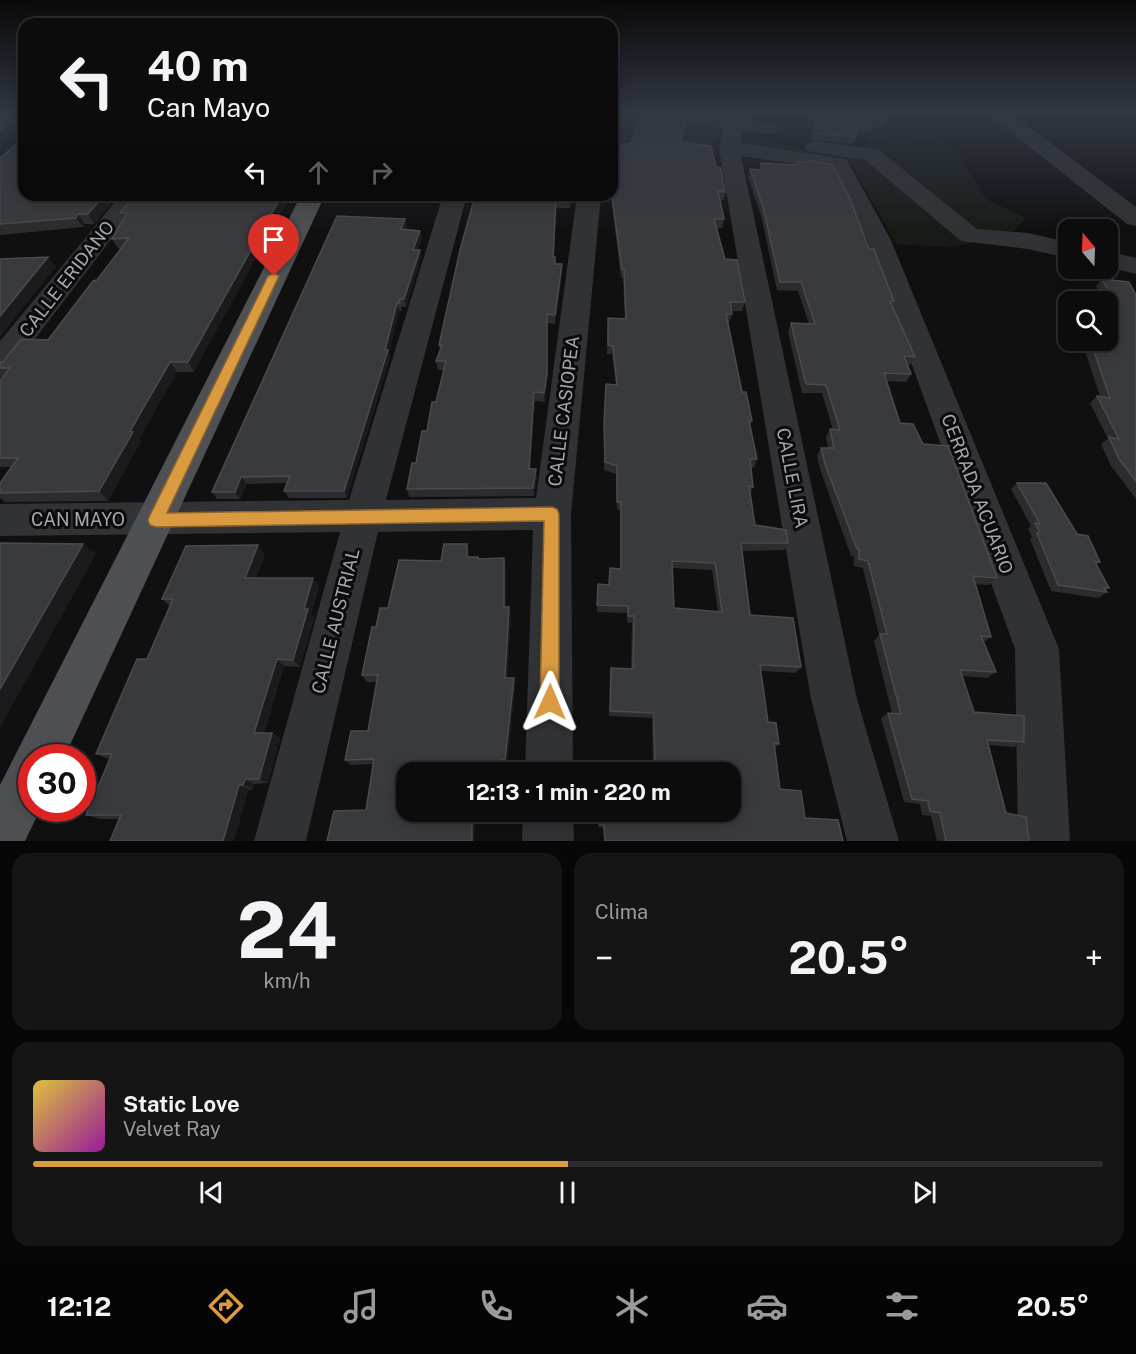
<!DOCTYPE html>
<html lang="es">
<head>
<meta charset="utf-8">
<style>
	:root { --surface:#0c0c0d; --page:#151516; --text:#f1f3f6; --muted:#9a9b9d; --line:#2c2c2e; --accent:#d99a40 }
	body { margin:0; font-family:"Public Sans",sans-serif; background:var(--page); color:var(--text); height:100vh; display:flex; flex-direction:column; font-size:22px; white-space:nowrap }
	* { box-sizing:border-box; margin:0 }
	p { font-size:20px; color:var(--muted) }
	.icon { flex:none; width:33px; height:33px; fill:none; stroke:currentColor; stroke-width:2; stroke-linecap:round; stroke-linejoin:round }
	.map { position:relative; height:841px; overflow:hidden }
	.side { display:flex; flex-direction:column; gap:12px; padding:12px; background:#070707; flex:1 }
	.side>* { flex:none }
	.banner { position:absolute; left:18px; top:18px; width:600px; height:183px; border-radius:18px; box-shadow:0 3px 15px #0003,0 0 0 2px var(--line); background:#0c0c0d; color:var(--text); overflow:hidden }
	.needle { width:39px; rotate:341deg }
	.tools { position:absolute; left:1058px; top:219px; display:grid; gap:12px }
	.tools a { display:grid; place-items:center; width:60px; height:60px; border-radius:12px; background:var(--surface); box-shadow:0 3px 15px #0003,0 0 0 2px var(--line); font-size:30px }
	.speed { position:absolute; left:18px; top:744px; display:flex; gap:12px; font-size:30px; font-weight:700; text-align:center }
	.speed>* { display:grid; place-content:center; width:78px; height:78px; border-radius:50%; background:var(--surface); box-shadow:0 3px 15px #0003,0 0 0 2px var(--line); line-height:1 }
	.speed .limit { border:9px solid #d22; background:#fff; color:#111 }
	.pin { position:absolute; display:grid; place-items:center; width:51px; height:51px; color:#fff; margin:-62px -26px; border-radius:50% 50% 50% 0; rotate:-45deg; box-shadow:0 0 6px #0007 }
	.pin .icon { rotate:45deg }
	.me { position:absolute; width:66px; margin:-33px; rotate:1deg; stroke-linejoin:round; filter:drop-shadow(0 0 4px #0008) }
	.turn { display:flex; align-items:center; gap:21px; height:126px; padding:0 30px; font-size:27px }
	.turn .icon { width:78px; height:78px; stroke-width:2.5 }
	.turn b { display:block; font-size:42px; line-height:51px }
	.lanes { display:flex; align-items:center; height:57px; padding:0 30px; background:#0003; justify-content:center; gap:30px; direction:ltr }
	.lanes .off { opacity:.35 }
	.big { font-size:45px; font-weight:700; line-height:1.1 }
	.side .widget { flex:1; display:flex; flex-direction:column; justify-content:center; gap:9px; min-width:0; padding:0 21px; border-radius:18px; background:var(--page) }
	.side .dial { align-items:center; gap:0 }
	.dial b { font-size:78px; line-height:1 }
	.song { display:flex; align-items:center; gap:18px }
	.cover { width:72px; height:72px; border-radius:9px; background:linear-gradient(135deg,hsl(50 70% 55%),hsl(300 70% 35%)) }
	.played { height:6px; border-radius:3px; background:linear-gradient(90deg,var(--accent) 50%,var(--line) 50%) }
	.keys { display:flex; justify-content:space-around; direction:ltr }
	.heat { display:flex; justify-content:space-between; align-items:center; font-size:33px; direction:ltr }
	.side .tiles { flex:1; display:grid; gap:12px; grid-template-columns:1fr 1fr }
	.widget:last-child { grid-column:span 2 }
	.trip { position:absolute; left:396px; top:762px; width:345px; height:60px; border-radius:18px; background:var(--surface); box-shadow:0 3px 15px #0003,0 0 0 2px var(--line); font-weight:700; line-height:60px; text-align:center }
	.menu { display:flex; height:96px; justify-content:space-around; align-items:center; background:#050505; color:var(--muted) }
	.menu .icon { width:42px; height:42px }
	.menu .current { color:var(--accent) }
	.menu b { font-size:27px; color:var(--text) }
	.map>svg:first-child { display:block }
</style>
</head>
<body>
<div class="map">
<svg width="1136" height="841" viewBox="0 0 1136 841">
	<rect width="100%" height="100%" fill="#101011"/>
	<path fill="#1c1c1e" d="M620,114L721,127L714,151L716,168L612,167V129Z"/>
	<path fill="#171b17" d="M916,123L929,129L960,157L986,199L1026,218L1009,236L976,233L867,150V134L906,138Z
		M747,140L853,154L866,159L973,243L948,247L896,244L852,166L841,161L746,146Z"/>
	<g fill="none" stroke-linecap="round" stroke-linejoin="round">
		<path fill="#313235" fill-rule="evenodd" d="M659,114H708L727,116L728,114H746V119L776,124L779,128L776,132L769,134L743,130L740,143L838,158L846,159L849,164L890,238L1059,649L1070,841H1018L1015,649L866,238L830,169L741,156L857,699L899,841H847L811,699L719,148L724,128L669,120L662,118Z
			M991,114H1012L1136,207V226L1127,224L993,118Z
			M815,141L879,150L977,229L1028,233L1068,242V258L1028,249L961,241L865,160L808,151L805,147L808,143Z
			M121,195H145L11,370L0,373V341Z
			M443,195H467L386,500L536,498L577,195H601L571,514L573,772H525L533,530L378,532L306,841H254L340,532L0,536V504L349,500Z
			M1107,251L1136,258V274L1107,267Z
			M523,812H573L574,841H522Z"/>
		<path fill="#4e5054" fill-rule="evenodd" d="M301,195H325L64,758H32V808H41L25,841H0V785Z"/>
	</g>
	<path fill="#2c2c2f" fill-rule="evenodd" d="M24,114L118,195L94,224H85L83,227L0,235V157L3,156L19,141L20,131L16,132L0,145Z
		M814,114H885L887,115L883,128L873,127L871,133H857L854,144L811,140Z
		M688,117L687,125L681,142L716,167L725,192L724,200H720L724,219L722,228H716L725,259L745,302L742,311H731L732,314L729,323H727L742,392L752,421L750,426L757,459L754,468L751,467L753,487L750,495L755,525L788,543L784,550L742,551L750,615L801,667L796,673L761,671L768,722L779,744L775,748L780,789L805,818L843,841H604L603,828L598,827V812H730V772H653L652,718L609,716L611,668L631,669L632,623L627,622V613L597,612L598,584L609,585L610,568L620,569V510H617L616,474L604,470V433L606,384L616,385L612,354H607L608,318L625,319L623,278H621L612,205L613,185L612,144H630ZM672,568L712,570L718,612L674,608Z
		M798,162L869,249L894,301L891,305L915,357L910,365H908L911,374L906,382L886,381L900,423L923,444L997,578L989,585L975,584L991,637L984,642L996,672L987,678L962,676L974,712L1024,742L1014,747L988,745L1006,813L1029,841H937L931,816L922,815L920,804L904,802L881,718L888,713H892L874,641L879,635L863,568L854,566V556H851L821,472L817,456L821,448H828L826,437L830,429L833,430L822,393H802L788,332L791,323L809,324L798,291L777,290L761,215L748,177L750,169L760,170L761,163L797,165Z
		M135,195L194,372H177L139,439L141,441L108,501L5,502L0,498V483L11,467H0V381L2,378H0V362L48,340L97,280L121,249H119L112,239L124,219L120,213Z
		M477,195H571L570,208H556L554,257H555V264H562V273L555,324L547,323V383L545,402L535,401L530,469L537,477L534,496L409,497L407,489L436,402L444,370H438L436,361L440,350L439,345Z
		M405,219L407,227L405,230L420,231L422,239L417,250H420L421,258L406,307H401L402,311H399L389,352L390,358L347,498H289L284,491L287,483L247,484L240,499H217L212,492Z
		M1102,279L1136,295V499L1111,466L1101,444L1108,439L1090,403L1097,396H1100L1082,342L1080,340H1107V302H1068V304L1067,299L1073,291L1102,297L1096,286Z
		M1017,483L1077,534L1100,562L1096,565L1109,588L1105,590L1107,592L1098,598L1051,591L1030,539L1032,537L1028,529L1031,526L1011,489Z
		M469,553V557L506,566V607L511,615L507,678H514L515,685L507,765H502V772H406V812H475L474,841H327L366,810L373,764L351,765L345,760L368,731L377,682H367L362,675L376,627L388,608L441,561Z
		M265,554L256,578L319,586L311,614L314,618L300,667L284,666L264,733H272L280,738L268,783L254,784L253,789L119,819H100L86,815L109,759L96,754L147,659L170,606L162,599Z"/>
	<path fill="#1b1b1d" d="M688,117L687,125L679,150L680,142Z
		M17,121L23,130L16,132L0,145V131L10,123Z
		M104,195H118L94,224L88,214Z
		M282,195H291L194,372L188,362Z
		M78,214L85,224L83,227L76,218Z
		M405,219L407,227L402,237L401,229Z
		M420,231L422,239L414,258L413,250Z
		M420,250L421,258L406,307L404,299Z
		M48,257L56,267L0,337V316Z
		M562,264V273L555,324V315Z
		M397,303L399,311L389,352L390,358L347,498L344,491L385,350Z
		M547,314V383L545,402L544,393Z
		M170,362L177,372L139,439L141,441L108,501L99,491L130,431Z
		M534,392L535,401L529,477V469Z
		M536,469L537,477L534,496L533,488Z
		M241,477L247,484L240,499L235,492Z
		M83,544L96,554L0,728V689Z
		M467,544L469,553V566L467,557Z
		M258,545L265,554L252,587L245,578Z
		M504,558L506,566V615L504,607Z
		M313,578L319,586L311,614L314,618L300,667L293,660L304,609Z
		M509,607L511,615L507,685L505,678Z
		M277,659L284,666L263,738L254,733Z
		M514,678L515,685L507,765L505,760Z
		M272,733L280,738L268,783L259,779Z
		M500,760L502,765V772H500Z
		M245,779L254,784L253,789L243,785Z
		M239,785L249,789L234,841H223Z
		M472,812H475L474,841H472Z"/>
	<path fill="#393a3d" stroke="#494b4f" stroke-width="1.5" fill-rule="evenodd" d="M0,114H24V195H104L88,214H78L76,218L0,224V157L3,156L19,141L20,123L17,121L10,123L0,131Z
		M645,114H670L688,117L680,142L711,146L716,167L721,168L725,192L718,191L724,219H714L725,259L737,260L745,302H730L732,314H726L742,392H746L752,421H749L757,459H750L753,487L749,486L755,525L786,530L788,543H741L750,615L793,618L801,667L760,665L768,722L776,723L779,744L774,743L780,789L801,791L805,818L838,820L843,841H605L604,825L599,824V812H730V772H655L654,713L610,711L611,668L633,669L634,616H628V606L597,605L598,584L609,585L610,568L621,569V502H617V466L605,462L604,424L606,384L617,385L613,346L608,345V318L626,319L624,269H622L612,197L613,176H612V144H630ZM672,561L715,563L722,612L674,608Z
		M815,114H885L887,115H882L886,121L873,119L874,126H858L856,137L814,133Z
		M810,160L832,165L848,194L869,249H874L878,260L894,301H890L915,357L904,356L911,374L884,373L900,423L913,424L923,444L948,446L997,578L973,576L991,637L981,636L996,672L960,670L974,712L1024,716V742L987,740L1006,813L1026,817L1029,841H946L940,813L930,811L928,801L912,799L888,713L901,714L880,634H887L868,561L859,559V549H857L825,464L821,448H834L830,429L840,430L826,385L806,384L791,323L815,324L801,282H780L763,207L750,169L762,170L761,163L799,165L798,162H810Z
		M135,195H282L188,362H170L130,431L133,432L99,491L0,493V483L18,458H0V381L10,368H0V362H3L21,339L48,340L93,281L97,280L129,238L112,239L127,213H120Z
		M477,195H570V199H556L553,257H555V264H562L555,315L547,314V374L544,393L534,392L529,469H536L533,488L407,489L412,463H416L422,431H427L432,402H436L446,361H436L442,345H439L460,250L473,203Z
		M337,216L405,219L401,229L420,231L413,250H420L404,299H399L400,303H397L385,350H388L344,491H284L290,476L241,477L235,492H212Z
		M48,257L0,316V259Z
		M1102,279L1129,282L1136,295V481L1119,459L1109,437L1119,439L1097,396L1110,398L1090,340H1107V302H1075L1073,291L1113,299Z
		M1017,483H1046L1077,534L1088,536L1100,562H1095L1109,588H1104L1107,592L1058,585L1037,533H1040L1035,523L1040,524Z
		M0,543L83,544L0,689Z
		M444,544H467V557H478V559L504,558V607H509L505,678H514L505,760H500V772H406V812H472V841H327L334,811L366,810L374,759L345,760L351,731H368L378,675H362L372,627H376L380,608H388L399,560L441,561Z
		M258,545L245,578H313L304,609H308L293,660L277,659L254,733H272L259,779H245L243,785H239L223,841H110L121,815H86L112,754H96L137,659H147L173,599H162L186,546Z"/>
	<linearGradient id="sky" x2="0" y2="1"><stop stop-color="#090909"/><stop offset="0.49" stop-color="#313743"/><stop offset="1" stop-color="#313743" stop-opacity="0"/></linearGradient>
	<rect width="1136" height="231" fill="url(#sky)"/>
	<path fill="#d99a40" stroke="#8d642a" stroke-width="1.5" d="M274,273L279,276L167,513L552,507L557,509L559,514V702L556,709L550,711L543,709L540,702L544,521L156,527L150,525L148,520L150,515L268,276Z"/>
	<g text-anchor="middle" stroke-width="6" stroke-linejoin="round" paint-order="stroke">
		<g font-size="18" fill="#a3a8b0" stroke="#0b0b0c">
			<text transform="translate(67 279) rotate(-52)" y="6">CALLE ERIDANO</text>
			<text transform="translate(564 411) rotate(-83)" y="6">CALLE CASIOPEA</text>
			<text transform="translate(792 478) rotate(79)" y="6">CALLE LIRA</text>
			<text transform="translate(977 494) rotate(69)" y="6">CERRADA ACUARIO</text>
			<text x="78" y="526">CAN MAYO</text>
			<text transform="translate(336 621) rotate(-76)" y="6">CALLE AUSTRIAL</text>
		</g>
	</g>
</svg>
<div class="tools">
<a><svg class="needle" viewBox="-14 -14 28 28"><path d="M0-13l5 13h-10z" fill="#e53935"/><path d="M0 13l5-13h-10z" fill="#9a9b9d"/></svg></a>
<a><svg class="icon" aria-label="search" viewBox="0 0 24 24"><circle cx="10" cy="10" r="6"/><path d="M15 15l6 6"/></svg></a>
</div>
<div class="speed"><div class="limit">30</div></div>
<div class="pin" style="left:274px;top:276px;background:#d93025"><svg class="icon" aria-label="arrive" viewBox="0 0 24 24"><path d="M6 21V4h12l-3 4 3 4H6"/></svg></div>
<svg class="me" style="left:550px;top:702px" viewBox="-20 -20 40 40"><path d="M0-17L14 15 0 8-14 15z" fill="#d99a40" stroke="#fff" stroke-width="4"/></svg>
<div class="trip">12:13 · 1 min · 220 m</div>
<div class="banner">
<div class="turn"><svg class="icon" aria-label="left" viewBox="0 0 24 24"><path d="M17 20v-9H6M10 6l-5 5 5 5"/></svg><div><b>40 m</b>Can Mayo</div></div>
<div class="lanes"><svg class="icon" aria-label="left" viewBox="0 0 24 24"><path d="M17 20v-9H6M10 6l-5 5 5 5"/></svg><svg class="icon off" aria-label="ahead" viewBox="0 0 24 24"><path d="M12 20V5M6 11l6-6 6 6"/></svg><svg class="icon off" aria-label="right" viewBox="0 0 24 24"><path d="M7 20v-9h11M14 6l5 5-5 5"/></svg></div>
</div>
</div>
<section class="side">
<div class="tiles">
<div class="widget dial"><b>24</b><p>km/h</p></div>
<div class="widget"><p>Clima</p>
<div class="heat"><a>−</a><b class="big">20.5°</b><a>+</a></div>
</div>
<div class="widget">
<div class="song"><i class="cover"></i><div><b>Static Love</b><p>Velvet Ray</p></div></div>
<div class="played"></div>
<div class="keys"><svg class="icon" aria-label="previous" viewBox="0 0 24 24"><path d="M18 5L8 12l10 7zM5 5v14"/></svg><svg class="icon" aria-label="pause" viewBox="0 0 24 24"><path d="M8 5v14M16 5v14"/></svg><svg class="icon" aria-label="next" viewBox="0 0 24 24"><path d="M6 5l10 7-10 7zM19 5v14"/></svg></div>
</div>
</div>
</section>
<nav class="menu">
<b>12:12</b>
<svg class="icon current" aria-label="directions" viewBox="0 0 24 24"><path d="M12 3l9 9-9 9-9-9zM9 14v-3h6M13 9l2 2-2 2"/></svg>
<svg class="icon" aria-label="music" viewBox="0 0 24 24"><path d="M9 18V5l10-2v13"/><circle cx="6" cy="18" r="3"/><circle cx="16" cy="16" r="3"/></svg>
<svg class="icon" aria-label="phone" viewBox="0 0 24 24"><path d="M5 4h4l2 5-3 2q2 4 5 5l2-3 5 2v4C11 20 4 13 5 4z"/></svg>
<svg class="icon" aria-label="climate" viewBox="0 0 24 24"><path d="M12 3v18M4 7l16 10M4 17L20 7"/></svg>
<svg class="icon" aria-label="car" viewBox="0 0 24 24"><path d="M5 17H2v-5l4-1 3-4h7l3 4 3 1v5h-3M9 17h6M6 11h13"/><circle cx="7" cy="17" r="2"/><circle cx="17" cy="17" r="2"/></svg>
<svg class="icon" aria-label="filters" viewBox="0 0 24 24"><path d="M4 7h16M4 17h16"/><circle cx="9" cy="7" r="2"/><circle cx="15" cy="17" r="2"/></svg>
<b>20.5°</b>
</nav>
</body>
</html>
